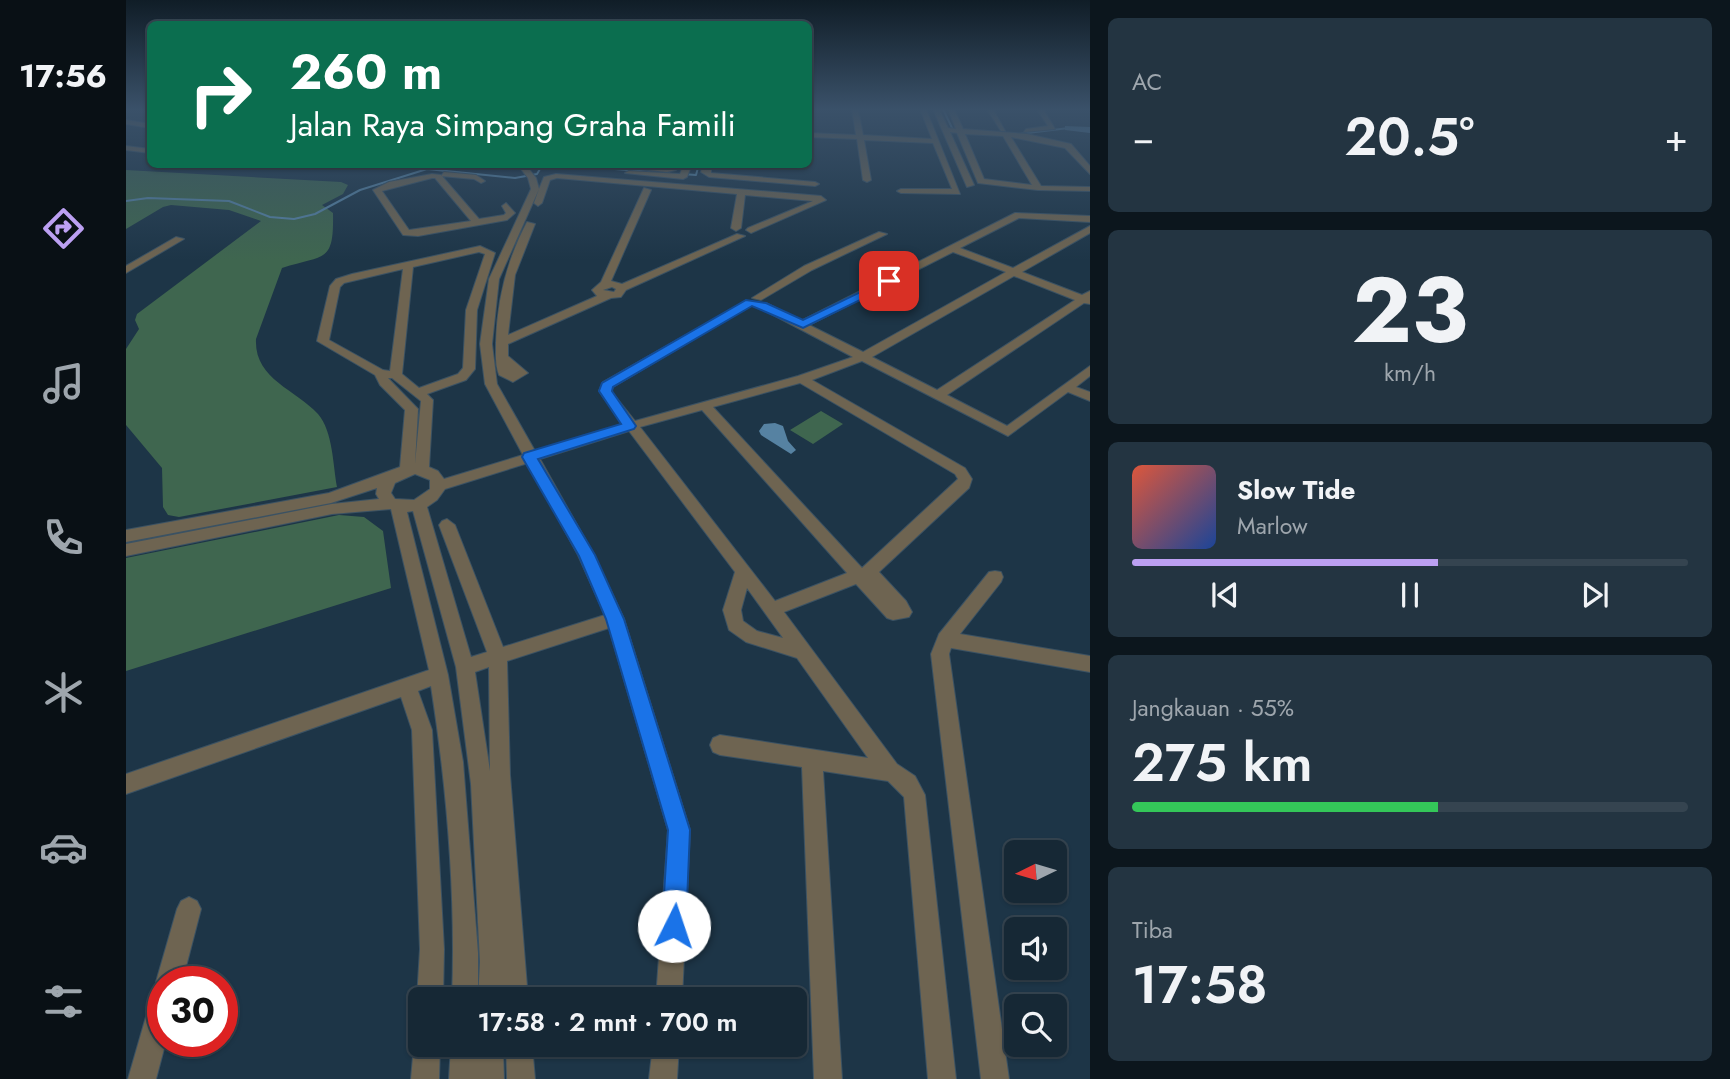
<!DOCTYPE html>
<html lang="id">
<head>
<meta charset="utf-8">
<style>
	:root { --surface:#162835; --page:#233441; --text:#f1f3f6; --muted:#9ea6ad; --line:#354450; --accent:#bca0f2 }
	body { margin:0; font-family:Jost,sans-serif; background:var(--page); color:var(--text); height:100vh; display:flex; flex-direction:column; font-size:26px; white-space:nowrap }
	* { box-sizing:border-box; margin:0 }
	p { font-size:23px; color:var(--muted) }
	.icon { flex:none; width:38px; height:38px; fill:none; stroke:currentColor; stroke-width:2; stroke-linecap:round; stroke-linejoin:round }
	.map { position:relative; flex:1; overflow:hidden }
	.side { display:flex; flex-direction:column; gap:18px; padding:18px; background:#0c161d; width:640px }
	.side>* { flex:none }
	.top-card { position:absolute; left:21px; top:21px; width:665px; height:147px; border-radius:10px; box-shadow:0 2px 5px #0004,0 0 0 2px var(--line); background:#0b6e4f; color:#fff; overflow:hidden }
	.needle { width:46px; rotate:265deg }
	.tools { position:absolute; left:878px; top:840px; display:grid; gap:14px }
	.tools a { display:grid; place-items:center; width:63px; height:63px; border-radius:10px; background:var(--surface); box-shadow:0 2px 5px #0004,0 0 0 2px var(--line); font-size:35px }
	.speed { position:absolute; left:21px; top:966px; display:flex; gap:14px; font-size:35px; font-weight:700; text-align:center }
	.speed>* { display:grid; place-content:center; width:91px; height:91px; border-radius:50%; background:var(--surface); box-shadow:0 2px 5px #0004,0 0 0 2px var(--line); line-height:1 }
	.speed .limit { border:10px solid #d22; background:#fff; color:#111 }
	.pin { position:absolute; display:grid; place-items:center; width:60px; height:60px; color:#fff; margin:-30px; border-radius:14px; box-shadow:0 4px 10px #0006 }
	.me { position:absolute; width:77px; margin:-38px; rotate:4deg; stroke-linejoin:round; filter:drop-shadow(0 0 5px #0008) }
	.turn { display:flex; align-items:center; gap:24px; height:147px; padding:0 28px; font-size:32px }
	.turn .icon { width:91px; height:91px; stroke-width:2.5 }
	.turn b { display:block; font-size:49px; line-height:60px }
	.big { font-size:52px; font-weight:600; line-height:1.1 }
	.side .tile { flex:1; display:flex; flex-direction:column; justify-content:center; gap:10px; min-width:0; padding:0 24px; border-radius:10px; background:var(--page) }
	.side .dial { align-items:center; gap:0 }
	.dial b { font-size:91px; line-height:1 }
	.song { display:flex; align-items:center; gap:21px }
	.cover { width:84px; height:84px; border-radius:10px; background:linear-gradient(135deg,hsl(10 70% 55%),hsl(220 70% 35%)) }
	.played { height:7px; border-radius:4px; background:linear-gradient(90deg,var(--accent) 55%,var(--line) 55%) }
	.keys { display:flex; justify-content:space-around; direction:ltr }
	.heat { display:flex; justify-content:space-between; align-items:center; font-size:38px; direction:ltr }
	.charge { height:10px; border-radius:5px; background:linear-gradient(90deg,#34c759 55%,var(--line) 0) }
	.trip { position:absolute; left:282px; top:987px; width:399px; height:70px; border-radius:10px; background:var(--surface); box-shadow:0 2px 5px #0004,0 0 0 2px var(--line); font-weight:600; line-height:70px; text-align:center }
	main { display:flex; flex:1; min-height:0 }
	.menu { display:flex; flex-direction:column; width:126px; justify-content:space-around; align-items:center; background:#091015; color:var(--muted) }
	.menu .icon { width:49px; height:49px }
	.menu .selected { color:var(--accent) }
	.menu b { font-size:32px; color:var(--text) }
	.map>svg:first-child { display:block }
</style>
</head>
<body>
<main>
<nav class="menu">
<b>17:56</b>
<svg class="icon selected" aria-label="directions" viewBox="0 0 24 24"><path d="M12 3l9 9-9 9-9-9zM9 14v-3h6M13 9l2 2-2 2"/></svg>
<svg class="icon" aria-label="music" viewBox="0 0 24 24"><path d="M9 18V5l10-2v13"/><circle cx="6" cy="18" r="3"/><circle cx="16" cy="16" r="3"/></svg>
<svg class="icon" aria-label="phone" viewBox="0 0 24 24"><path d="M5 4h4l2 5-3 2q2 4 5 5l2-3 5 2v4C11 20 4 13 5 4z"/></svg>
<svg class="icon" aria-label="climate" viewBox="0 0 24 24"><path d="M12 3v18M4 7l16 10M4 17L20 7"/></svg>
<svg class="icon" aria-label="car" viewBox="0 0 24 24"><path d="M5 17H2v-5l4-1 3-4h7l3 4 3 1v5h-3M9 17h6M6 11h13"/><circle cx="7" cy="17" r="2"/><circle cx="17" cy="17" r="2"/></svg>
<svg class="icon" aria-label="filters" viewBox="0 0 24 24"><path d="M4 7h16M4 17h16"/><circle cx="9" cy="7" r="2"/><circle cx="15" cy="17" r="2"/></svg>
</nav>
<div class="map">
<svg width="964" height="1079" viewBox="0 0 964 1079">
	<rect width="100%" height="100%" fill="#1d3547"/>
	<path fill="#3f664f" d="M0,170L215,182L222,185L217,194L196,205L207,213C208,264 199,254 156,268L130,339C128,379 169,389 192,414C207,431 207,466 211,487L53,517L42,515L37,507L36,468L0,425V349L13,329L9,320L11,314L135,221L103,210L45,205L37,207L0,229Z
		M695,411L717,424L687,444L664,430Z
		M213,515L238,517L257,531L265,588L0,671V558Z"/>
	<path fill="#5682a2" d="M638,424L649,423L657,426L662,441L670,450L665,454L635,435L633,431Z"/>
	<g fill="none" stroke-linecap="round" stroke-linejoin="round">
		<path stroke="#5682a2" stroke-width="2" d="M817,109L827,130H830
			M893,134L943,128
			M426,164L539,173
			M557,174L570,175L573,164
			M0,201L22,198L103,201L144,217L168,219L189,214L234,190L301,169L389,178L411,174L417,164"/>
		<path fill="#5682a2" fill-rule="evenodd" d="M939,126L964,127V133L939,130Z"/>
		<g stroke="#3b5263" stroke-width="2">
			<path id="minor" d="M726,109H732L737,135L806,139L794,109H800L834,194L775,193L771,191L775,189H826L807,143L738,140L745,180L741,182L737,180L731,139L682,137V133L730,135Z
				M807,109H813L822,128L830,129L822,109H828L837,129L901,134L945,144L964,166V174L939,148L885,137L915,186L964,187V191L912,190L852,183L831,133L824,132L848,185L841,187ZM839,134L877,136L906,185L858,179Z
				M861,109H867L879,131H875Z
				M911,109H917L929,129L898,132L900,129L922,126Z
				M0,120L24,124V128L0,124Z
				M0,146L24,149V153L0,150Z
				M391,164H399L410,178L413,189L418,177L430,174L695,196L700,200L625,233L620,230L622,228L687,201L619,195L615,228L610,231L605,228L611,194L431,178L424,180L416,203L412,206L408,203L413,189L373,279L366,344L371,384L409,451L497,424L473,391L477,382L620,301L629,303L487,387L485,391L509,421L672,376L727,357L632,307V303H640L675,321L889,213L964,216V222L893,218L834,248L887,268L964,226V233L896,272L956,295L964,291V304L958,303L821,395L881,426L964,366V376L950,387L964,392V401L942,392L882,436L736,361L686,380L839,468L846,479L843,488L753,572L780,601L786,612L783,617L767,620L761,618L730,584L658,612L771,764L789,776L799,795L830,1079H802L778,797L762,781L697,771L716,1079H688L676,767L594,755L587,752L584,745L587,738L594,735L742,758L671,658L620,642L603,630L597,610L609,572L503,431L414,459L468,555L498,619L564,830L556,999H530L542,830L483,628L381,661L384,775L402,999H352L354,962L345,784L330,667L287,511L281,512L322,675L337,762L352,953V999H326C330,895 321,789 305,686L292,691L306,730L318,949L317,999H294V1006L291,999L294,949L286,730L275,697L0,794V774L303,670L265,509L206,514L0,556V544L206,504L253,499L250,494L251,488L205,503L0,542V530L203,493L274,467L279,410L254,385L249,375L191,341L204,286L210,279L226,274L354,246L369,253L351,310L349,369L340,380L301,394L307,400L303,467L312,471L318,479L397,455L359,384L354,344L363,279L405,189L402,178ZM353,252L359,254L340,310L337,368L332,374L293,388L276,374L287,267ZM827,252L880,272L737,352L683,325ZM277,269L264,371L257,370L203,340L214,287L218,283ZM888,276L949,300L811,390L746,357ZM262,378H266L295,401L289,464L292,409ZM674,383L829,474L832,479L736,568L587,407ZM576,410L721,573L649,601L514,427ZM402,463L452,555L479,615L377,647L329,525L321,519L316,521L313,525L361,652L345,657L301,507L311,500L319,489ZM289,474L304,480V489L288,500L269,499L265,493L269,483ZM621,588L657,638L631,631L617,621L615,610ZM363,667L364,771L349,672Z
				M467,164L540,168L553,164L550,170L541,172Z
				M558,164H566L561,177L557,179L499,173L503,171L554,174Z
				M577,164H585V173L689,182L693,184L689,186L583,177L575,172Z
				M318,172L350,175L359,181L355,183L348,179L315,176Z
				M306,174L315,175L353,219L378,215L380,213L376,206L380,203L389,213L381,220L292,236L277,235L247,190L263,182ZM306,178H309L345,221L283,230L256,191Z
				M518,188L525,190L485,281L496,284L611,234L619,236L500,290L495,297L485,298L382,344V356L402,373L387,382L373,375C369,365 370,353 370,343C371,300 381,260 401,222L409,224L389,275L382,335L471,296L466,290L475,282ZM486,287L490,289L488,292L477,290Z
				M753,232L761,234L686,270L635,300L626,298L678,266Z
				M50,237L58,239L0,273V266Z
				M869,571L875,572L877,577L875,582L834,634L964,656V672L825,648L823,654L883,1079H855L805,654L813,634L863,572Z
				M63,897L71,901L75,909L56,982H37V1041H40L30,1079H2L24,1003L28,994L35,991L30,982L51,909L55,901Z
				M294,1035V1045H314L313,1079H285L288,1045Z
				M325,1045H377L378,1079H323Z
				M380,1045H406L409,1079H381Z
				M527,1045H553L551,1079H523Z"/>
		</g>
		<use href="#minor" fill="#6e6451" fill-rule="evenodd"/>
	</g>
	<linearGradient id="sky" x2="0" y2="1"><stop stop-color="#101d27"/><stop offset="0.42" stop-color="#3a5169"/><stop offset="1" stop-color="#3a5169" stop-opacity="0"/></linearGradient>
	<rect width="964" height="260" fill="url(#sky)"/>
	<path fill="#1a73e8" stroke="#114b97" stroke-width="2" d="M763,278L767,279V284L677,328L626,306L487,387L486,391L510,426L508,429L412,459L469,555L498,619L564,830L560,926L557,934L548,938L539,934L536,926L542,830L480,619L453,556L396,457L398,453L495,424L473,391L476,383L620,300L640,303L677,320Z"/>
</svg>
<div class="tools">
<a><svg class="needle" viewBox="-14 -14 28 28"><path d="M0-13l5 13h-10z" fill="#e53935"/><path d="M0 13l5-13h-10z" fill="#9ea6ad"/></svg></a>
<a><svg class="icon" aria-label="sound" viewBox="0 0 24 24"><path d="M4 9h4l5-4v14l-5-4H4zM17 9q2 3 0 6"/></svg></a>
<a><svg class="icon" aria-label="search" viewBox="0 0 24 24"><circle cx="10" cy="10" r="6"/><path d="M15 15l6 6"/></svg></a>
</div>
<div class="speed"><div class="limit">30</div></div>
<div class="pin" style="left:763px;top:281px;background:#d93025"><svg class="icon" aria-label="arrive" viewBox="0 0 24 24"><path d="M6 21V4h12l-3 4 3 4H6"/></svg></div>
<svg class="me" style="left:548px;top:926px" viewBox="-20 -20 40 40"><circle r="19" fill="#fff"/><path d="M0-13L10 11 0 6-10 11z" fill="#1a73e8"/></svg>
<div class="trip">17:58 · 2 mnt · 700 m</div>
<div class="top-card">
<div class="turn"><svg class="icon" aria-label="right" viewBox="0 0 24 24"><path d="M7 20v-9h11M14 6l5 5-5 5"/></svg><div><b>260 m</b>Jalan Raya Simpang Graha Famili</div></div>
</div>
</div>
<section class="side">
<div class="tile"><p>AC</p>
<div class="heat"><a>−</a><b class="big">20.5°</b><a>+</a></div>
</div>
<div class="tile dial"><b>23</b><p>km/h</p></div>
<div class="tile">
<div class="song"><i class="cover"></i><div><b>Slow Tide</b><p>Marlow</p></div></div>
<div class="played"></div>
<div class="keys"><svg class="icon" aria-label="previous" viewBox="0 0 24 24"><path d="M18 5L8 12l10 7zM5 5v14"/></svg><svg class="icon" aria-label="pause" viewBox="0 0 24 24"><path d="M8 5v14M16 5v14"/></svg><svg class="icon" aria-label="next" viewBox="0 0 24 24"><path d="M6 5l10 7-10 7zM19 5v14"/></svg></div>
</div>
<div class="tile"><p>Jangkauan · 55%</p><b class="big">275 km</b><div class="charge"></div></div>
<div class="tile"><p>Tiba</p><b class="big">17:58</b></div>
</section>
</main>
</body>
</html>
